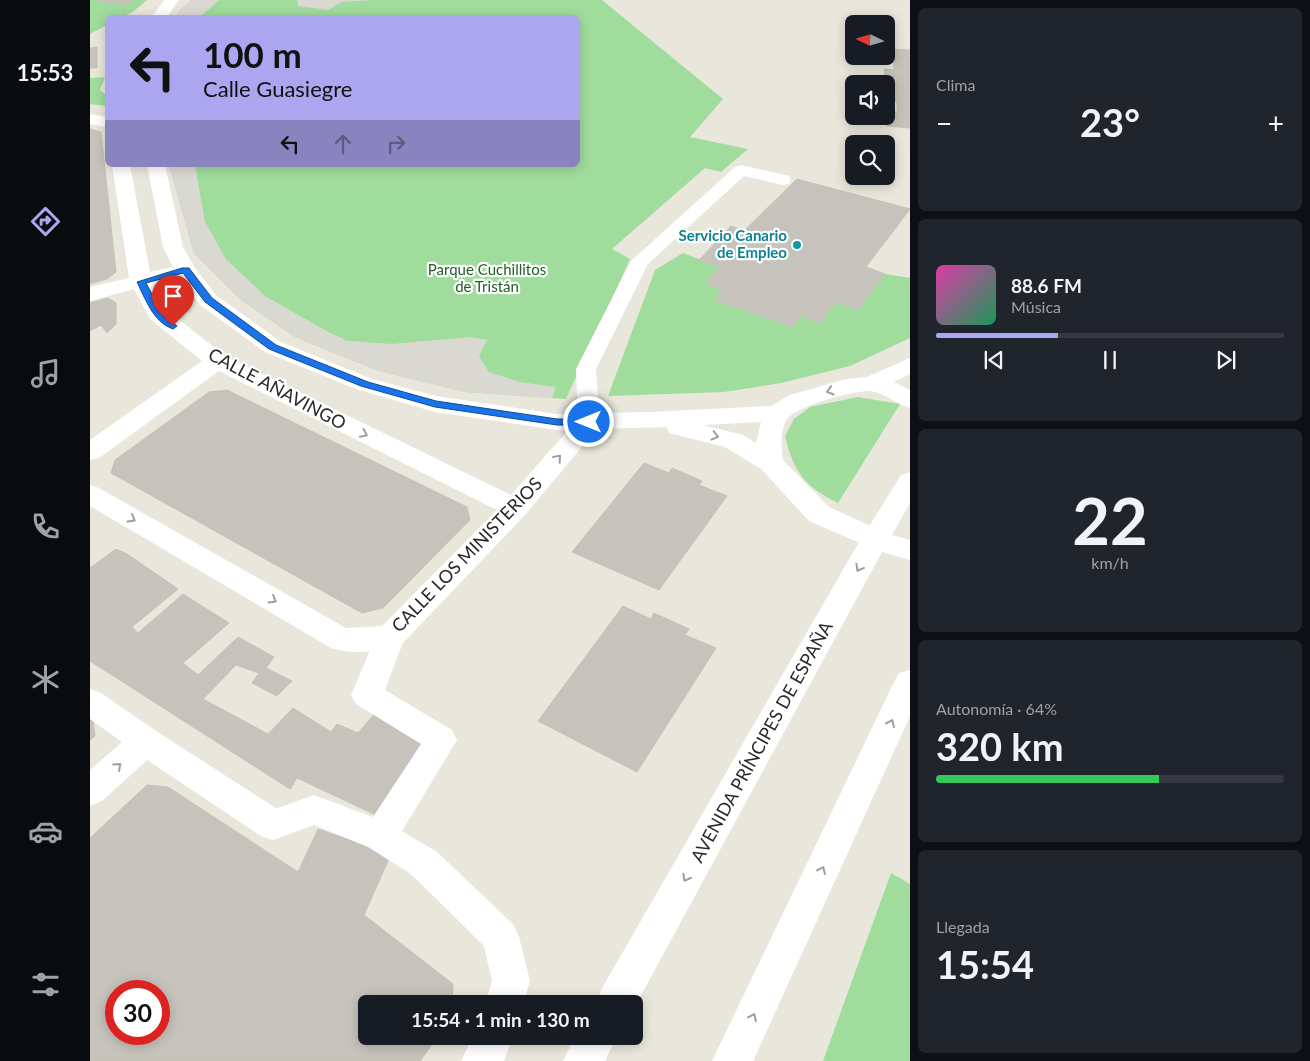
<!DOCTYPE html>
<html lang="es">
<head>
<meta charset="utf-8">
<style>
	:root { --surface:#171b24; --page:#20242c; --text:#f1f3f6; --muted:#9ea1a6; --line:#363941; --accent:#aca6f0 }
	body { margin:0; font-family:Lato,sans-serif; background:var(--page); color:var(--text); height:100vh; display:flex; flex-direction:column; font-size:19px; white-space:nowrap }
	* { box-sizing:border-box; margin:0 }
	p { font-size:16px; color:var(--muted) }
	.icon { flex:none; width:28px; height:28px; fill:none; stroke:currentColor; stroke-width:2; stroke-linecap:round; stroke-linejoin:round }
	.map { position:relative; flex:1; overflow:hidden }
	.drawer { display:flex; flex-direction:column; gap:8px; padding:8px; background:#0d0f14; width:400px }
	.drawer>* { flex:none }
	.banner { position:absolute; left:15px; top:15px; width:475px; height:152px; border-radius:8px; box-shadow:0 2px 12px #0003; background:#aca6f0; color:#111; overflow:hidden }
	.needle { width:32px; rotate:275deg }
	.fabs { position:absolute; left:755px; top:15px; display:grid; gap:10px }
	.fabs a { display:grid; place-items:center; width:50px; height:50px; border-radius:8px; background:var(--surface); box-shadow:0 2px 12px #0003; font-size:25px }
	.speed { position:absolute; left:15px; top:980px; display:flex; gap:10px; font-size:25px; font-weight:700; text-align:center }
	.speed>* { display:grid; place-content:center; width:65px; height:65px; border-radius:50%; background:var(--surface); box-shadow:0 2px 12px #0003; line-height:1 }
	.speed .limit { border:8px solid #d22; background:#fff; color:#111 }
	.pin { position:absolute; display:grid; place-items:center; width:42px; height:42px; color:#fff; margin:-51px -21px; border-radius:50% 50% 50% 0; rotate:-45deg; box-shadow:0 0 5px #0007 }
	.pin .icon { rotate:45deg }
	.me { position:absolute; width:55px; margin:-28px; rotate:270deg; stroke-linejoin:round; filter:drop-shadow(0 0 4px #0008) }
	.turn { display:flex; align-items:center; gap:18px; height:105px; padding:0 15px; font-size:22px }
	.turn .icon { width:65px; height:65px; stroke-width:2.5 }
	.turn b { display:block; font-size:35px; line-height:42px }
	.lanes { display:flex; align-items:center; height:48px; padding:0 15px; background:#0003; justify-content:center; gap:25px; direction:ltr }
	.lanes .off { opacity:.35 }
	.big { font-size:38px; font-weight:700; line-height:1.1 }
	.drawer .widget { flex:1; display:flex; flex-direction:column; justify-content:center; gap:8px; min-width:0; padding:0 18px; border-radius:8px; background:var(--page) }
	.drawer .dial { align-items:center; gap:0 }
	.dial b { font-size:65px; line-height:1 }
	.song { display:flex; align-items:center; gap:15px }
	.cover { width:60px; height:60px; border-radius:8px; background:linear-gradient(135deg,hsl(320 70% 55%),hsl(150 70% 35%)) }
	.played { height:5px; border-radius:2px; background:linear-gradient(90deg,var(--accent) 35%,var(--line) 35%) }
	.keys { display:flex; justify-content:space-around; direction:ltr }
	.heat { display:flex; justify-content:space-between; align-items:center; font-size:28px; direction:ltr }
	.charge { height:8px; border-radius:4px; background:linear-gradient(90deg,#34c759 64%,var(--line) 0) }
	.trip { position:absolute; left:268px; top:995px; width:285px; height:50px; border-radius:8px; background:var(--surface); box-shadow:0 2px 12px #0003; font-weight:700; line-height:50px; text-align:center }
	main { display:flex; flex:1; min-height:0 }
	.menu { display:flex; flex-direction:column; width:90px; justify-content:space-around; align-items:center; background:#090b0e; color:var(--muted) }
	.menu .icon { width:35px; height:35px }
	.menu .current { color:var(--accent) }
	.menu b { font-size:22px; color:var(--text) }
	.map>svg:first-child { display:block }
</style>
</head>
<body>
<main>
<nav class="menu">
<b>15:53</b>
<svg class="icon current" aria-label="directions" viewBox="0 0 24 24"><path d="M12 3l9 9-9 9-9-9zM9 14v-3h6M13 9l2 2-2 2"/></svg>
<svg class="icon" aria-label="music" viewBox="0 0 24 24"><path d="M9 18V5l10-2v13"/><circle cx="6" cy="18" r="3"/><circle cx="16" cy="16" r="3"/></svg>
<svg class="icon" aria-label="phone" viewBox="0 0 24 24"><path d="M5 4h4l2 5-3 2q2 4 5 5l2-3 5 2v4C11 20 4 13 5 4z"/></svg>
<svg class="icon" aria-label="climate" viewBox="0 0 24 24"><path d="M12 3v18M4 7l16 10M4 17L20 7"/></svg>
<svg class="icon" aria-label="car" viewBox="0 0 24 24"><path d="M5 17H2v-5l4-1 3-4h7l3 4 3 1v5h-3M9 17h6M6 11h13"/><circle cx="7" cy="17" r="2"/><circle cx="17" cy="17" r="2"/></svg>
<svg class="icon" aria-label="filters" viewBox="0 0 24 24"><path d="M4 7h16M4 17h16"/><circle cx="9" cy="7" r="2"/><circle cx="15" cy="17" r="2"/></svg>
</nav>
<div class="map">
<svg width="820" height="1061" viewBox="0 0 820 1061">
	<rect width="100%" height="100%" fill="#e9e7db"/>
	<path fill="#a0dc9c" d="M0,0H57C42,13 38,17 18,18L17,25L0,34Z
		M101,0H512L633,99L600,137L658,149L631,172L615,168L522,249L540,259L476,399L375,392L289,371L205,337L151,300L104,253L79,165H488V18L86,17L90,10Z
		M15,77L10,90L17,96V106L0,104V78Z
		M593,253L630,267L616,283L633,290L625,300L703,327L711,316L730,323L745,303L768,309L795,274L820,278V338L760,366L691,383L634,392L518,396L565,270Z
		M768,397L810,404L748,503C715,487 703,471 695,436L704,419L720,407Z
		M801,873L820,884V1061H733Z"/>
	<path fill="#dad9d1" d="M101,0H129L110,17H86L90,10Z
		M207,0H281L252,2L238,10L208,6Z
		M79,165H105L115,222L136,259L175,296L240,333L258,341L302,344L381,337L397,340L389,356L399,372L430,382L466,387L462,398L375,392L289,371L205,337L151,300L104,253Z"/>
	<path fill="#c5c3bb" stroke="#c4c3b5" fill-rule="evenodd" d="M6,0H44L33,5L22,2L18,4Z
		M7,47V68H0V48Z
		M796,49L820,50V128L797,126L796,110L807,112V102L796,101V88L806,89L805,82L795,81L794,69L804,70V61L794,60V56H796Z
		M0,129L11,132L26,272L17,279L0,284Z
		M707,179L820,209L776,267L795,274L768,310L745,303L730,323L711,316L703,327L625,300L633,290L615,283L630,267L609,260L641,226L654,231Z
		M18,298L26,303V324L17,333L11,325L0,331V303Z
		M137,390L377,507L380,520L293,608L272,613L21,473L25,460L119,392Z
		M554,463L579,473L582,468L612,481L609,485L637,496L569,590L482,552Z
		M26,549L37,554L88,589L42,627L48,633L93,594L139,623L93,663L108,675L148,637L184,657L176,668L202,681L187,696L162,683L169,673L146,665L113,699L178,734L203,708L241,732L247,724L268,733L287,711L340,742L288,816L207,778L200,789L0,661V568Z
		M533,606L561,619L564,613L599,629L595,635L626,648L547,772L448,721Z
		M0,719L3,720L5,736L0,740Z
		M57,785L78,787L208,872L228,829L301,854L274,915L363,984L362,1004H276V1036H348L330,1061H0V838ZM26,991H69V1034H26Z"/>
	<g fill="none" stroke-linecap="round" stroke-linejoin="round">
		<path fill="#fff" fill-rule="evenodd" d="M651,165L699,176L701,180L699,184L693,185L654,176L558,264L506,369L510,422L507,427L499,429L491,427L488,422L486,369L541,261L645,167Z"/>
		<path fill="#fff" fill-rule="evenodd" d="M300,625L311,629L315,637L295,690L362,730L367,740L312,831L347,852L352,863L347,874L334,879L321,874L278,847L224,825L183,840L171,836L166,825L171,814L224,795L283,817L331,744L266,704L261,695L289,629Z"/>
		<path fill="#fff" fill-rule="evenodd" d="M74,0H89L76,18H61Z
			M0,114L18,117V127L0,124Z
			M22,165H40L60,272L83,267L73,247L57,165H75L93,247L105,268L126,295L191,342L282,379L346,396L467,414L560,412L681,406L700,395L756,379L777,377L820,358V374L804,382L820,390V408C807,404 794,393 781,391C765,390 706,406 697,419C690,430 691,448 693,460L739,507L796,533L800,540L796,547L786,550L719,521L671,469L635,447L579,433L576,427L507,429L435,515L311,645C291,652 261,655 241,648L0,506V485L9,488L256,628L292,626L407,510L129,371L9,458L0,460V440L112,361L60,319L44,289L0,301V287L39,278ZM90,278L110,305L175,352L266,389L345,412L467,430H478L421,495L135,356L77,310L63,285ZM671,422L666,443L653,435L613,425Z
			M0,689L11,693L66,731L195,814L200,825L195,836L183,840L171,836L57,760L12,801L0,806V770L32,742L0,719Z
			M334,847L347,852L423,924L429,937L440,981L433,1004H395L402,981L394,946L321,874L316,863L321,852Z
			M423,1036L414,1061H371L383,1036Z"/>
		<path fill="#fff" fill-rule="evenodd" d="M820,472V503L802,535L820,540V560L792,552L544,1008V1004H506L511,990L762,554L811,475Z
			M820,670V716L663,1061H622L804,682L809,673Z
			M485,1036H527L515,1061H473Z"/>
	</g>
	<defs><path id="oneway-chevron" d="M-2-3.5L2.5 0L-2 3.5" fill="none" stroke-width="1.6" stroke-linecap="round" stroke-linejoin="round" transform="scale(1.25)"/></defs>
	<g stroke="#9e9e9e">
		<use href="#oneway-chevron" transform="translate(740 391) rotate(163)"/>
		<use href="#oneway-chevron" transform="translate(274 434) rotate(26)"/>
		<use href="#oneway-chevron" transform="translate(625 436) rotate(14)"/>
		<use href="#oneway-chevron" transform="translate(468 458) rotate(-49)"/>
		<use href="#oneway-chevron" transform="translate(42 519) rotate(30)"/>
		<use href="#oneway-chevron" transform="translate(769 568) rotate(119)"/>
		<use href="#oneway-chevron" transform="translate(183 600) rotate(30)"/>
		<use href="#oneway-chevron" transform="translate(801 723) rotate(-65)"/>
		<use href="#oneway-chevron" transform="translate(28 766) rotate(-42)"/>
		<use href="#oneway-chevron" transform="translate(732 870) rotate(-65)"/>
		<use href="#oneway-chevron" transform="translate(596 878) rotate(119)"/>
		<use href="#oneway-chevron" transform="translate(663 1017) rotate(-65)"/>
	</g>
	<path fill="#1a73e8" stroke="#114b97" d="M92,268H99L122,298L186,345L278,382L346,401L467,419H499L504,422L499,425H467L345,407L271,386L179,349L115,302L93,273L56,283L72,313L87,326L83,329C63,322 55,298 47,282Z"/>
	<circle fill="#0f9aa8" stroke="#fff" stroke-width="2" cx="707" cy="245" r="5"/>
	<g text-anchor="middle" stroke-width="4.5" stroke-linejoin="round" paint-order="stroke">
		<g font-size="15" font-weight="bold" fill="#0d838f" stroke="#fff" text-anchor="end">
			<text x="697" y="241">Servicio Canario<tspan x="697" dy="17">de Empleo</tspan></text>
		</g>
		<g font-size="15" fill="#205e24" stroke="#fff">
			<text x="397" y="275">Parque Cuchillitos<tspan x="397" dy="17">de Tristán</tspan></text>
		</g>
		<g font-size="18" fill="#282828" stroke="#fff">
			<text transform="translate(187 389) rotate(28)" y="6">CALLE AÑAVINGO</text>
			<text transform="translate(377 555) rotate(-46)" y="6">CALLE LOS MINISTERIOS</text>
			<text transform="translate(672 742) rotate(-61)" y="6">AVENIDA PRÍNCIPES DE ESPAÑA</text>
		</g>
	</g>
</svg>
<div class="fabs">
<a><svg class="needle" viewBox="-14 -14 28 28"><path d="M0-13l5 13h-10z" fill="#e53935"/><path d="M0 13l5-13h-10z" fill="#9ea1a6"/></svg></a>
<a><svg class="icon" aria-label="sound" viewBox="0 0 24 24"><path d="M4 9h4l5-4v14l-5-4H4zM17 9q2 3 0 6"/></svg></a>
<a><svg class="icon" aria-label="search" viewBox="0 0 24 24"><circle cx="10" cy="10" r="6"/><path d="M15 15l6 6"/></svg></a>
</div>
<div class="speed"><div class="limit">30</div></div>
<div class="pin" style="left:83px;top:326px;background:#d93025"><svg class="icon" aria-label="arrive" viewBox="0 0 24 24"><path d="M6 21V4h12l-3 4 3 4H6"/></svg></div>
<svg class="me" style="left:499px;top:422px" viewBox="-20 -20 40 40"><circle r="17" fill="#1a73e8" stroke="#fff" stroke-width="3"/><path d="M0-11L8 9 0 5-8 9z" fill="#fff"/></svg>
<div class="trip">15:54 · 1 min · 130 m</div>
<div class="banner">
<div class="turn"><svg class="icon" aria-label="left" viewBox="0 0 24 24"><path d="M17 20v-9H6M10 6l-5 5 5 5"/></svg><div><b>100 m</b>Calle Guasiegre</div></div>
<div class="lanes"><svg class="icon" aria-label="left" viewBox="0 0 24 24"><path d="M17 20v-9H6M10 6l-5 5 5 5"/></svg><svg class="icon off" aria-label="ahead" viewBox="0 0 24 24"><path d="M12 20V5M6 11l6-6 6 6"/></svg><svg class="icon off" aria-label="right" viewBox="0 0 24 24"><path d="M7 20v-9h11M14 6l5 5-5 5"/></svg></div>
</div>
</div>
<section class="drawer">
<div class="widget"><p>Clima</p>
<div class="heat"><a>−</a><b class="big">23°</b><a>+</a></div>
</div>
<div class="widget">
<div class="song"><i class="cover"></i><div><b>88.6 FM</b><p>Música</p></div></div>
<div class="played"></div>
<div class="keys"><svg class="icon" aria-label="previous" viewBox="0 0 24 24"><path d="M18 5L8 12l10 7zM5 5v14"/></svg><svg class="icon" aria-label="pause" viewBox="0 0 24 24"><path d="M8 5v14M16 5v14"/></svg><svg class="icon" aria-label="next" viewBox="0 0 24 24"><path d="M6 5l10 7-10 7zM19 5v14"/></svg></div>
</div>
<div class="widget dial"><b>22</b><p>km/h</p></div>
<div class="widget"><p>Autonomía · 64%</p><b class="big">320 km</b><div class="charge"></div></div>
<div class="widget"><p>Llegada</p><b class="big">15:54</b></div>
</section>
</main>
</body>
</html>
